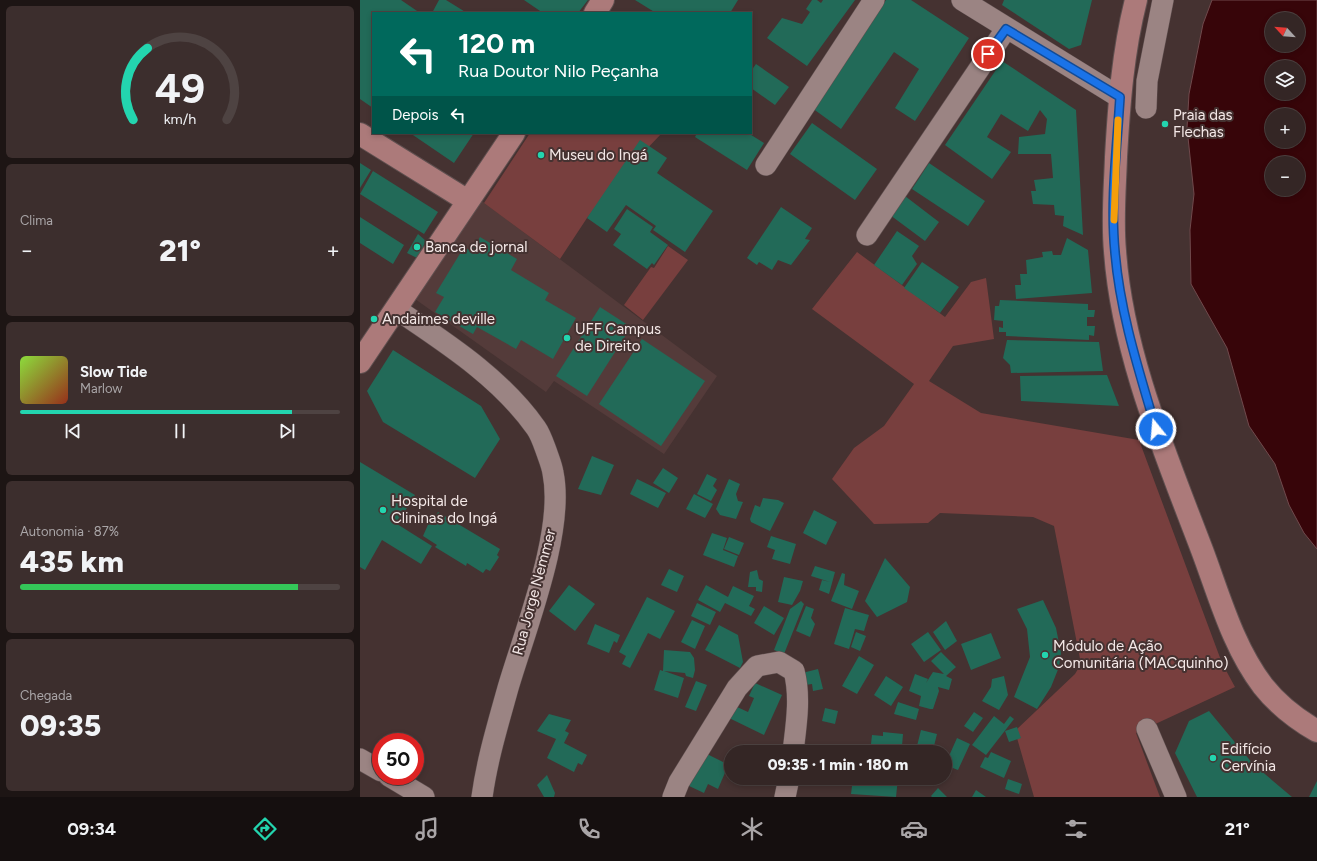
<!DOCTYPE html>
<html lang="pt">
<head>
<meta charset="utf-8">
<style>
	:root { --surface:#342625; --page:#3c2e2d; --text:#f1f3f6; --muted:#a9a5a7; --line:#4e4342; --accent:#23d5af }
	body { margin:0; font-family:Figtree,sans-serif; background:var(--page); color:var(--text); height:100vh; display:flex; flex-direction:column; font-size:15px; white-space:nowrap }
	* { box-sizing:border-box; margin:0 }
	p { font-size:13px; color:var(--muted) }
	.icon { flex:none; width:22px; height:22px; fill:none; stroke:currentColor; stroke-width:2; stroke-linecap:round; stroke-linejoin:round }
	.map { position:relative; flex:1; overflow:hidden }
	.side { display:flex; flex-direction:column; gap:6px; padding:6px; background:#1d1514; width:360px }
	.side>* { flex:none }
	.top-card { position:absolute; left:12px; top:12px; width:380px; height:122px; border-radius:0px; box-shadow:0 2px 6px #0003,0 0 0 1px var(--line); background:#00695c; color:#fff; overflow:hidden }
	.needle { width:26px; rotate:296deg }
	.buttons { position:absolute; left:905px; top:12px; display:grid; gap:8px }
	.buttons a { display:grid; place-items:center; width:40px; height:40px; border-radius:50%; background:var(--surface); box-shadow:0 2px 6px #0003,0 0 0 1px var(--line); font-size:20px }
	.speed { position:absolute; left:12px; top:733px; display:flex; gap:8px; font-size:20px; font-weight:700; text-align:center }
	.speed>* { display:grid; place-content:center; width:52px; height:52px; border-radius:50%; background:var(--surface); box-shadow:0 2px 6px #0003,0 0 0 1px var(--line); line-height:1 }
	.speed .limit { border:6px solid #d22; background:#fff; color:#111 }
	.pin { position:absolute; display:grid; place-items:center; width:34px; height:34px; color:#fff; margin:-17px; border:2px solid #fff; border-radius:50%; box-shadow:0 1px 4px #0007 }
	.me { position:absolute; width:44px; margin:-22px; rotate:343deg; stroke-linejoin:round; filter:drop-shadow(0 0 3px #0008) }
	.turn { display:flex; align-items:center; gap:14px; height:84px; padding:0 20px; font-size:18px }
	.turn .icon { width:52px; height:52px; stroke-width:2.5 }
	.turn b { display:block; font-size:28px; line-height:34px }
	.then { display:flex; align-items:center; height:38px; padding:0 20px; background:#0003; gap:8px; font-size:15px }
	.big { font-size:30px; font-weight:800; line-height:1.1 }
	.side .widget { flex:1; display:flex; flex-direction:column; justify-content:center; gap:6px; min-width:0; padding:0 14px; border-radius:6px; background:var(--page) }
	.side .dial { align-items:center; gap:0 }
	.dial svg { height:104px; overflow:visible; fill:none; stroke:var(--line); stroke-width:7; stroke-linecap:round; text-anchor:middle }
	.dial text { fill:var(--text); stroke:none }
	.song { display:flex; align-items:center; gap:12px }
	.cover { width:48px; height:48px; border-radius:6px; background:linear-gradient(135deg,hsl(90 70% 55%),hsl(10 70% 35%)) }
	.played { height:4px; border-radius:2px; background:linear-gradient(90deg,var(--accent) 85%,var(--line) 85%) }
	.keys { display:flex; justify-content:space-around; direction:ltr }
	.heat { display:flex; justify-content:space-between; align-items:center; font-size:22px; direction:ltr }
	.charge { height:6px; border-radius:3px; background:linear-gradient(90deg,#34c759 87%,var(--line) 0) }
	.trip { position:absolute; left:364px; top:745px; width:228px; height:40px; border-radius:20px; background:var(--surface); box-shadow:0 2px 6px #0003,0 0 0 1px var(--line); font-weight:800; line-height:40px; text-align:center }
	.tab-bar { display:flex; height:64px; justify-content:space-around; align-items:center; background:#150f0f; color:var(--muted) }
	.tab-bar .icon { width:28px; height:28px }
	.tab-bar .current { color:var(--accent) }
	.tab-bar b { font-size:18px; color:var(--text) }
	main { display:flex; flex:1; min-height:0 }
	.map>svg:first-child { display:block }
</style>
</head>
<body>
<main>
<section class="side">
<div class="widget dial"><svg viewBox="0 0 100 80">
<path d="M14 69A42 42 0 1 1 86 69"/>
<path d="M14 69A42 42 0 0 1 25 14" stroke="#23d5af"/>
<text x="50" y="56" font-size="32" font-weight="700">49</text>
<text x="50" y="72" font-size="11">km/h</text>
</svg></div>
<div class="widget"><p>Clima</p>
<div class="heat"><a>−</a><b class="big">21°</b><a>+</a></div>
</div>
<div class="widget">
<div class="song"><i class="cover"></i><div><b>Slow Tide</b><p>Marlow</p></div></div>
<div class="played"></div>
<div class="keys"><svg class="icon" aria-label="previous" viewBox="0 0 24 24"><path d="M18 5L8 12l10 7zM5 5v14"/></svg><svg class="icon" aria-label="pause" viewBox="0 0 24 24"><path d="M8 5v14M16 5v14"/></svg><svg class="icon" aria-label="next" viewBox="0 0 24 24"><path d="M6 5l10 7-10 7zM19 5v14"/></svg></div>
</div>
<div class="widget"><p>Autonomia · 87%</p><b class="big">435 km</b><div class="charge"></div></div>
<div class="widget"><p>Chegada</p><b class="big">09:35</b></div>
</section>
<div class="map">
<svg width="957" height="797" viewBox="0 0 957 797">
	<rect width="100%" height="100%" fill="#453231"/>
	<path fill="#543b3a" d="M119,199L357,376L304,454L194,381L186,392L55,299Z"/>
	<path fill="#783f3e" d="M170,133H302L258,179L227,218L200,259L124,203Z
		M308,246L328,260L283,320L264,305L291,267L294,268Z
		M497,252L585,317L611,282L626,278L634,339L593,346L569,381L621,413L779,440L862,663L875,687L776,733L800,797H674L655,731L715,674L721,664L694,526L673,517L580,513L568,523L514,524L472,479L494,448L524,426L554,384L452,309Z"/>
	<path fill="#370509" stroke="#70494c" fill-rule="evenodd" d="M852,0H957V549L944,533L929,505L915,464L889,426L867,348L831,284L830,230L834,194L827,128L829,94L843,24ZM912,19H938V45H912ZM912,67H938V93H912ZM912,115H938V141H912ZM912,163H938V189H912Z"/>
	<path fill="#226a58" d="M0,0H41L60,13H13V108L0,99Z
		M79,0H86L107,13H72Z
		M164,0H228L218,13H183Z
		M275,0H378L370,13H296Z
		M452,0H457L461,3L463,0H495L447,66L407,38L422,18L442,24L450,12L446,9Z
		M526,0H551L609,38L555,121L535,108L559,69L534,52L481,129L452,108Z
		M644,0H732L721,45L709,49L642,5Z
		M642,61L716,110L723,235L703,226L704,216L695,215L694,205L673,204L671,191H676L674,180L693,178L691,154H658L659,137L685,134L687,119L680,110L668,131L641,114L627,137L651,152L632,179L585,145Z
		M396,64L429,87L415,105L391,88V71Z
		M452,123L517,169L495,200L430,154Z
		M50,133H114L94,163Z
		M337,133H388L404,143L387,170L335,137Z
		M280,140L307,158L297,173L353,211L325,252L293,230L296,226L266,205L247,232L227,218Z
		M0,163L11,170L0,188Z
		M569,163L625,201L608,226L552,189Z
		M13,171L78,212L64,234L0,194Z
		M545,196L579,222L565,241L530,215Z
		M421,207L452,228L445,239L450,240L431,265L418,260L412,270L399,262L397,265L387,258Z
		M267,209L293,227L290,232L308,245L294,265L292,263L287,269L253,245L261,234L254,229Z
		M0,217L44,245L33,264L0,243Z
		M537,231L559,246L552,256L557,264L542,285L514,265Z
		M58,234L66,241L57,258L47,253Z
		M120,237L157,259L151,270L189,293L185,300L216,318L193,359L161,340L156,349L117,327L113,334L75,312L84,297L76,293L104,247L111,251Z
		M707,238L728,250L732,293L656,299L655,285H661L660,274H667L666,260L683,257L682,252L692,251L693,255H701Z
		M562,262L599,287L580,313L544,288Z
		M640,300L728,304V310H735L734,317H727V326H735L734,336L729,335V340L646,336V332H639V327L643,328V321L634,320L635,306H639Z
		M240,307L271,327L227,396L196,376Z
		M282,339L345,381L301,446L239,404Z
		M647,340L739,342L743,371L651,373L650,365L643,358Z
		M33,350L121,406L140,439L115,478L23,422L7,391Z
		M747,375L759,406L661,401L660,376Z
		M232,456L254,465L241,495L218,489Z
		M0,462L55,495L37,524L72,546L61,564L22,540L5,570L0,567Z
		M303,468L318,478L309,493L293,483Z
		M347,474L357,479L353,486L357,490L351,501L337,494Z
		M277,479L306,493L298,508L270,494Z
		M369,479L380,484L376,494L378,501L383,502L376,519L360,515L356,509Z
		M334,494L353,504L345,518L326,509Z
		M403,498L418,500L424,503L410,531L391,522L390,519L395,505L400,507Z
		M454,510L477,522L466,545L443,533Z
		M78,512L140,549L137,555L139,557L130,571L126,569L123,573L107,563L106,566L75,547L77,545L63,536L71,518L73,520Z
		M352,533L367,538L363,550L378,556L374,567L343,555Z
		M411,536L436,544L430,564L412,559L415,550L407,547Z
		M369,537L384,543L379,555L364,549Z
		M525,558L550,587L547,602L517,617L505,601Z
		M455,566L475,572L469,594L459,590L462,580L470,582L451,576Z
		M309,569L324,576L317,592L301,585Z
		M397,570L399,579L403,581L402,592L396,591V587H388L390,572Z
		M482,573L485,574L484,585L499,591L492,609L471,601Z
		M424,577L443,581L440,591L432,605L418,602Z
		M209,585L235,604L215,631L189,611Z
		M346,585L368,597L373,586L394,596L389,606L395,609L391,616L365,603L360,612L338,600Z
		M287,597L315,611L300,639L288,633L270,668L262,664L266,656L259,652Z
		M683,600L696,628L701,653L699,667L691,687L677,709L654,697L670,657L667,629L657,609Z
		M441,601L444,604L424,654L414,650L430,609Z
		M337,603L356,612L350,625L331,616Z
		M404,606L424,618L414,635L394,623Z
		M446,606L454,609L451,618L455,624L450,637L436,631Z
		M485,608L509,615L504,631L495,629L489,649L474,644Z
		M332,620L345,626L335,649L321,642Z
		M586,621L597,641L585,650L573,632Z
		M235,624L260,635L257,643L254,641L249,653L227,644Z
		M359,625L378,635L383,662L380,668L345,650Z
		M496,632L506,636L500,651L491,647Z
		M568,632L581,650L564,662L551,644Z
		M631,633L641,658L611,670L601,644Z
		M304,650L330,652L334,658L335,670L333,678L326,676L325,673L304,671L324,678L318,698L294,690L300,670L303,671Z
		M581,652L596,667L586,676L592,679L589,690L578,687L579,691L573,709H570L559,706L561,696L549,691L555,674L568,679L566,683L573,672L584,674L571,661Z
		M499,656L514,665L497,694L482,686Z
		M458,669L463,689L453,691L452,684L445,685L442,673Z
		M526,676L543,687L531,706L514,695Z
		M644,676L648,695L639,710L622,701L631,687L632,679Z
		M336,681L347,685L336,711L325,707Z
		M395,683L422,695L404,735L369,718L375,706L388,712L394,698L389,696Z
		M538,702L559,709L556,720L534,714Z
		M465,708L478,711L475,724L462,721Z
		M849,711L893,764L932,797H837L815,753L829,721Z
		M614,712L623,718L613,732L604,726Z
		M189,714L211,720L205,731L209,733L204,743L227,755L222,765L218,763L214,772L187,758L196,739L177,731Z
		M634,716L644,724L650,716L654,719L626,755L612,745Z
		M657,727L661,738L649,742L645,731Z
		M561,730L577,734L573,750L557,746Z
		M523,732L543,734L542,746L511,744L512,735L523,736Z
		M597,738L610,744L598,770L585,765Z
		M343,752L365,763L363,766L367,768L358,789L348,784L344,793L327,785Z
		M631,752L651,761L644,778L620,767L625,757L628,758Z
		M187,775L195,793L194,797H184L177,785Z
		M493,778H538L536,797L491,794Z
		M648,779L662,784L659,794L645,789Z
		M957,781V797H949Z
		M578,788L587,797H572L571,796Z
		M616,790L626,797H612Z"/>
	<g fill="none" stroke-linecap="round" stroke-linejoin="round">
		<g stroke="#5f4f4f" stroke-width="22">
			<path id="street" d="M602,0L759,97
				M786,108L787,81L803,0
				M406,165L514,0
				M507,235L646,29
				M36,309C86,343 140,377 176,428C181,435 184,445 187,453C189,459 192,466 193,473C205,531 165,630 148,688C138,724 127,760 122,797
				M787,729L816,797
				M0,759L21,771
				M29,776L64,797
				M313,797L319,782L377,688L397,666L419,662L434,671C441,697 436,726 433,752
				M425,797L429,778"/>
		</g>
		<g stroke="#5f4f4f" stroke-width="24">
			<path id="secondary" d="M776,0C763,51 759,104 756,157C755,188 752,220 755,251C762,353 806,455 842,550C859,595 873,647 903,686C918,705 936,719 957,731
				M235,13L243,0
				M0,134L108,201
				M0,362L154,133"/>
		</g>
		<use href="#street" stroke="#9b8483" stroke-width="21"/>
		<use href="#secondary" stroke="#ac7a7a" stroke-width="22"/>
	</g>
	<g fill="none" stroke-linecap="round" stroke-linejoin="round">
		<g stroke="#114b97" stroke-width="10">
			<path id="route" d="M628,54L646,29L760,97C757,148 750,201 755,252C760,313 779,371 796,429"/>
		</g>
		<use href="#route" stroke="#1a73e8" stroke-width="7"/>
		<path stroke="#f59e0b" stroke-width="7" d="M754,220L758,120"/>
	</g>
	<g fill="#23d5af" stroke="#453231" stroke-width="1.5">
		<circle cx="805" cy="124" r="4"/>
		<circle cx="181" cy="155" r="4"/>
		<circle cx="57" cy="247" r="4"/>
		<circle cx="14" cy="319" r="4"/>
		<circle cx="207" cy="338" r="4"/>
		<circle cx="23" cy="510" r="4"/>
		<circle cx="685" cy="655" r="4"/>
		<circle cx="853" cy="758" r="4"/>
	</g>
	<g text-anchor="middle" stroke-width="4" stroke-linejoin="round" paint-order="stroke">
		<g font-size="15" fill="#f4e8e7" stroke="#453231" text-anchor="start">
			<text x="813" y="120">Praia das<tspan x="813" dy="17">Flechas</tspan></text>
			<text x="189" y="160">Museu do Ingá</text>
			<text x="65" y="252">Banca de jornal</text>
			<text x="22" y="324">Andaimes deville</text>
			<text x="215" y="334">UFF Campus<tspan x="215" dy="17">de Direito</tspan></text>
			<text x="31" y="506">Hospital de<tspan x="31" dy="17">Clininas do Ingá</tspan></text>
			<text x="693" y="651">Módulo de Ação<tspan x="693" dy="17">Comunitária (MACquinho)</tspan></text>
			<text x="861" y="754">Edifício<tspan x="861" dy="17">Cervínia</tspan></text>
		</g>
		<g font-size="15" fill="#f4e8e7" stroke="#453231">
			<text transform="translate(174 592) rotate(-75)" y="5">Rua Jorge Nemmer</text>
		</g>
	</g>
</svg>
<div class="buttons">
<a><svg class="needle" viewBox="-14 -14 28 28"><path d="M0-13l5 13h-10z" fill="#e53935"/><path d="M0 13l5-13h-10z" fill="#a9a5a7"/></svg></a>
<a><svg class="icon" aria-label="layers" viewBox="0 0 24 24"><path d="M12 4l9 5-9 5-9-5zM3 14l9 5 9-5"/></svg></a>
<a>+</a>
<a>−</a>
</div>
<div class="speed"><div class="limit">50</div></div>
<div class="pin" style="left:628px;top:54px;background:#d93025"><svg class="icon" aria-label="arrive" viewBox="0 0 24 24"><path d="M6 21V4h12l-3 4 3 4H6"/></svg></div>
<svg class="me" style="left:796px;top:429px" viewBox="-20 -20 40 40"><circle r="17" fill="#1a73e8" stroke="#fff" stroke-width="3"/><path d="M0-11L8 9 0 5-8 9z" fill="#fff"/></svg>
<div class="trip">09:35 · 1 min · 180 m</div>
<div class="top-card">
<div class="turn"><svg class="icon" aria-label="left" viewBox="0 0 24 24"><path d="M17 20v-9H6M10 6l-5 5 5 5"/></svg><div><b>120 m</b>Rua Doutor Nilo Peçanha</div></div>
<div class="then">Depois<svg class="icon" aria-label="left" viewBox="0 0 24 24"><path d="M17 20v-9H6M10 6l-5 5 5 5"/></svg></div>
</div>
</div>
</main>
<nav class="tab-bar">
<b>09:34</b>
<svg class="icon current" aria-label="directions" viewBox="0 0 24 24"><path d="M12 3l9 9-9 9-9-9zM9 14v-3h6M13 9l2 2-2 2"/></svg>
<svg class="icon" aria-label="music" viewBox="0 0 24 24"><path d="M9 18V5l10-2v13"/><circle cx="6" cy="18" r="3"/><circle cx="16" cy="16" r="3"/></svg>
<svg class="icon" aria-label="phone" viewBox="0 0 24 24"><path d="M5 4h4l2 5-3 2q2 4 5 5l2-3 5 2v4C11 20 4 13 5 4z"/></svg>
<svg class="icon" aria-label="climate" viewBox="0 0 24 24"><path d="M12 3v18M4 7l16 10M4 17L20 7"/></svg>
<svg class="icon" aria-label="car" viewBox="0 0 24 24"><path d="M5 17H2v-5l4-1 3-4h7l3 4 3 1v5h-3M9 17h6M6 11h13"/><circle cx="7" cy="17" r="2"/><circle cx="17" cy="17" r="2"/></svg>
<svg class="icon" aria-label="filters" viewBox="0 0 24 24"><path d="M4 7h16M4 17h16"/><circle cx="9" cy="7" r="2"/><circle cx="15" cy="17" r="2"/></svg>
<b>21°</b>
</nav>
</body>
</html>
